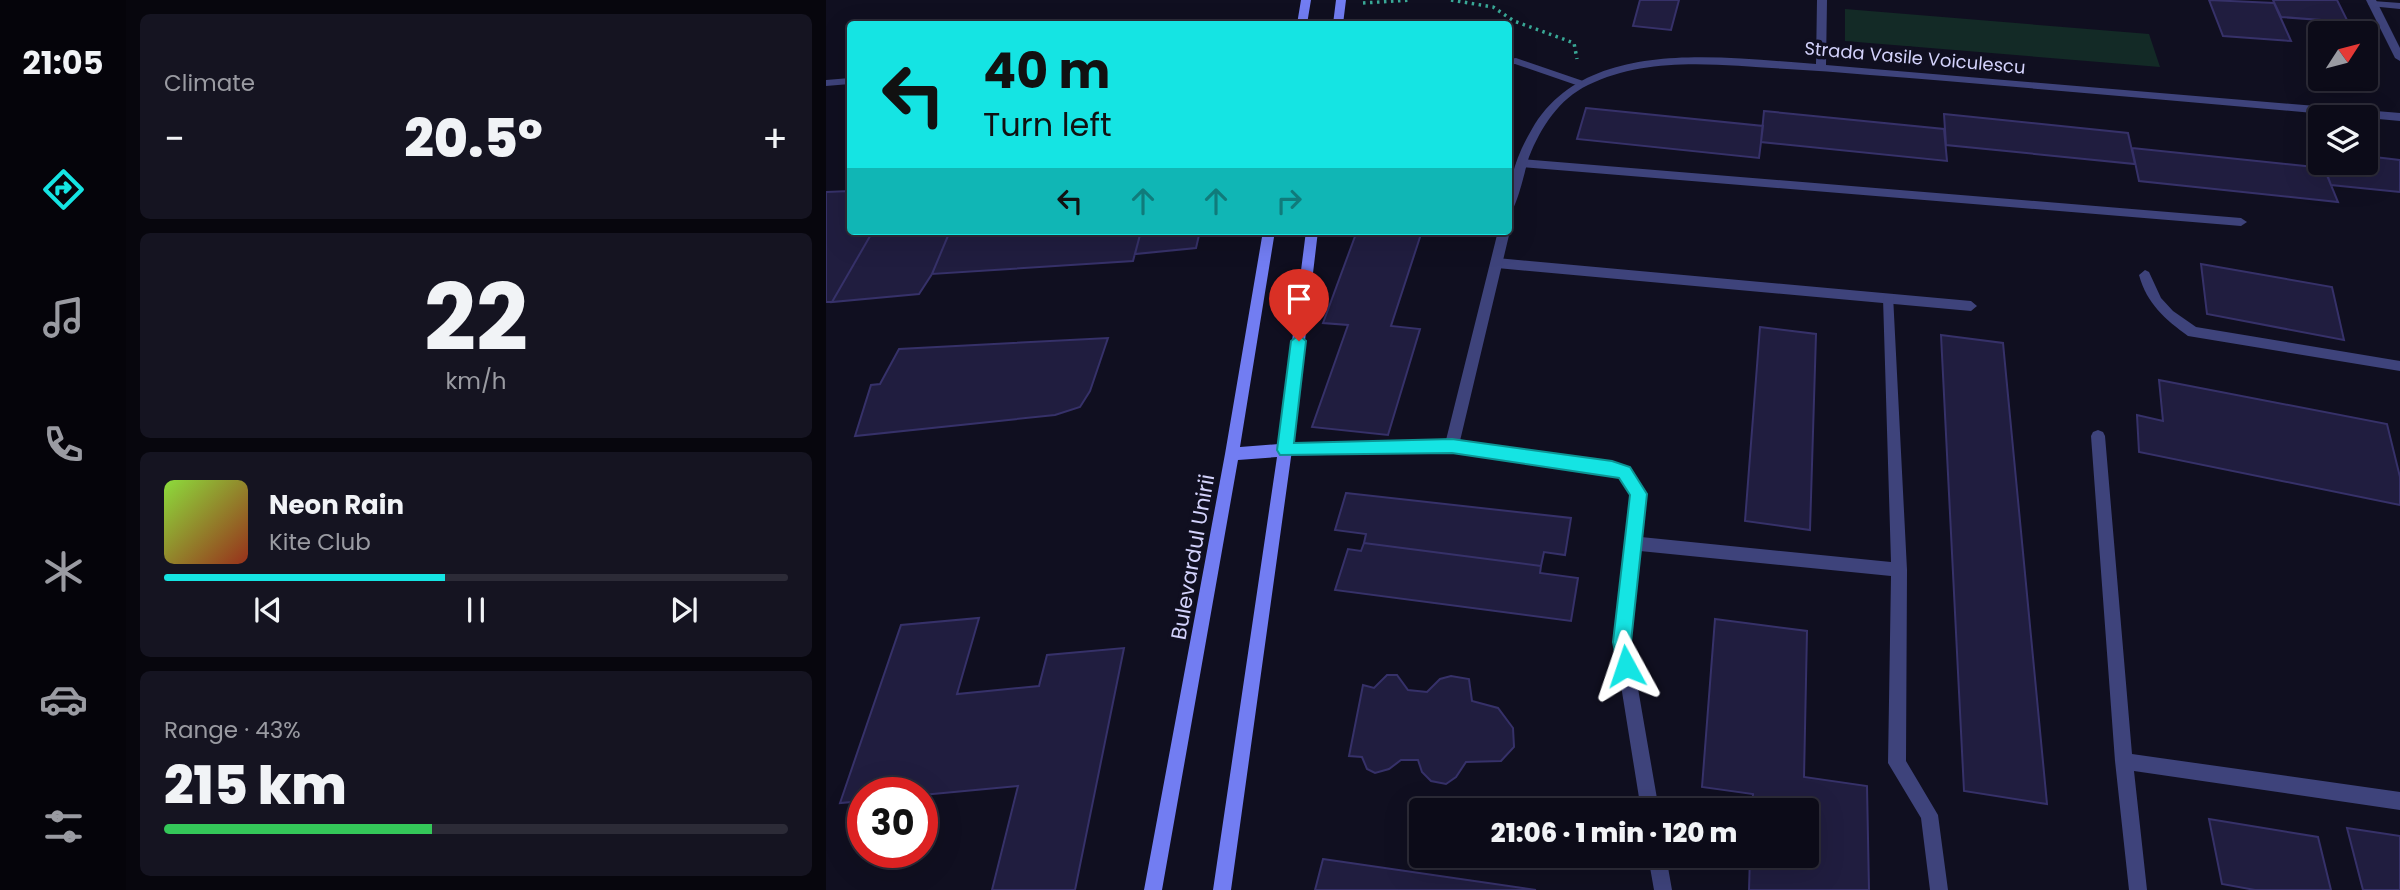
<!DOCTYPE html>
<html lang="en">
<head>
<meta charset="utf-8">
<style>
	:root { --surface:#0c0b18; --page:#151421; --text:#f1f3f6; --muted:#9a9ba2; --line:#2c2b37; --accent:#15e4e3 }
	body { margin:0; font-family:Poppins,sans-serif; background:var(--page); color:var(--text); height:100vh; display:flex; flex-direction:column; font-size:26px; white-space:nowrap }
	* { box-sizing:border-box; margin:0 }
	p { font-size:23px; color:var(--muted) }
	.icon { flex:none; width:38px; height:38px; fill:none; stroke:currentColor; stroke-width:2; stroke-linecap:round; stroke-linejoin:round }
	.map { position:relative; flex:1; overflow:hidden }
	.side { display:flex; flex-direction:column; gap:14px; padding:14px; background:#07060d; width:700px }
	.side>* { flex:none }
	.top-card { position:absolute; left:21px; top:21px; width:665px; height:214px; border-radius:7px; box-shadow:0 7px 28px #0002,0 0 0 2px var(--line); background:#15e4e3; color:#111; overflow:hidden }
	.needle { width:46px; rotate:54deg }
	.controls { position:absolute; left:1482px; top:21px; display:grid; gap:14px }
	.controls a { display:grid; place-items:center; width:70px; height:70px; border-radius:7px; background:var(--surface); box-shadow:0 7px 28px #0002,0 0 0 2px var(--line); font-size:35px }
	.speed { position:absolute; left:21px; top:777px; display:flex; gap:14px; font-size:35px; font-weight:700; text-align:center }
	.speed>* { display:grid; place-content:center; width:91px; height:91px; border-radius:50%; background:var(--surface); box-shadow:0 7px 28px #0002,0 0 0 2px var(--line); line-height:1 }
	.speed .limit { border:10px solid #d22; background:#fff; color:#111 }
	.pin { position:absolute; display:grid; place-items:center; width:60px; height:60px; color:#fff; margin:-72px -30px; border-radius:50% 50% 50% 0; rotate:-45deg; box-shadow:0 0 7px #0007 }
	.pin .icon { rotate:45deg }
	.me { position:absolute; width:77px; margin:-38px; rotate:355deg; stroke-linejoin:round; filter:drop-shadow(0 0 5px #0008) }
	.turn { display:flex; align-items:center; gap:24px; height:147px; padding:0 21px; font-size:32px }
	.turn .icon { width:91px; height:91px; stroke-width:2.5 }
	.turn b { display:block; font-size:49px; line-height:60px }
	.lanes { display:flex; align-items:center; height:66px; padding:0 21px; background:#0003; justify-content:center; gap:35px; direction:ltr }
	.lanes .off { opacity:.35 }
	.big { font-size:52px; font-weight:800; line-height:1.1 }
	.side .widget { flex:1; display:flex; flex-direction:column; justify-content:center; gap:10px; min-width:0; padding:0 24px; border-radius:10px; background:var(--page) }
	.side .dial { align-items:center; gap:0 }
	.dial b { font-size:91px; line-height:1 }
	.song { display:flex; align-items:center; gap:21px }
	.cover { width:84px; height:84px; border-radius:10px; background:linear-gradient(135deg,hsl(90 70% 55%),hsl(10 70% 35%)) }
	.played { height:7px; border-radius:4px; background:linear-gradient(90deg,var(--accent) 45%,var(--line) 45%) }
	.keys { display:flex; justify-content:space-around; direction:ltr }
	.heat { display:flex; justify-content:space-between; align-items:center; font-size:38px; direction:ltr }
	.charge { height:10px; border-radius:5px; background:linear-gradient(90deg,#34c759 43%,var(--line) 0) }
	.trip { position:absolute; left:583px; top:798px; width:410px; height:70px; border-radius:7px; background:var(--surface); box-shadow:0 7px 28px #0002,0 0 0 2px var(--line); font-weight:800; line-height:70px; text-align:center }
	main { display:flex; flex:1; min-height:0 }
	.menu { display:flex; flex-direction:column; width:126px; justify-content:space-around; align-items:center; background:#05040a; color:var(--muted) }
	.menu .icon { width:49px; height:49px }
	.menu .on { color:var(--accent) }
	.menu b { font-size:32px; color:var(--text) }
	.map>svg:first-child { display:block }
</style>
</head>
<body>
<main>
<nav class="menu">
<b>21:05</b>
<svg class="icon on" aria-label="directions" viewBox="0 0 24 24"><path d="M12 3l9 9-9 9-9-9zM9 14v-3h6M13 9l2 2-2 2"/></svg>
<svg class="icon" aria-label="music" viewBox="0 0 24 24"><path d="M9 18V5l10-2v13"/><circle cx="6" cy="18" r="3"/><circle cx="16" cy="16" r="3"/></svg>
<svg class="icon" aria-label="phone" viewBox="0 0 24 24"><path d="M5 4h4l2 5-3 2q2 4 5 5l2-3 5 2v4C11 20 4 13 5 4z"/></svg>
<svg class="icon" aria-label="climate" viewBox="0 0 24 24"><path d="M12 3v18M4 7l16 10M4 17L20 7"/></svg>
<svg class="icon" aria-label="car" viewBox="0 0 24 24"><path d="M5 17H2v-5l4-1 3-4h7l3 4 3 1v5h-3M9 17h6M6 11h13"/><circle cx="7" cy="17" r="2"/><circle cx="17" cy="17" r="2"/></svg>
<svg class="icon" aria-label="filters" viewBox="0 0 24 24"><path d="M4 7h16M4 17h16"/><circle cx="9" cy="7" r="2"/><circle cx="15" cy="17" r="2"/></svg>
</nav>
<section class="side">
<div class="widget"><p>Climate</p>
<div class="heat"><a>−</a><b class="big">20.5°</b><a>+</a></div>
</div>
<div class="widget dial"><b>22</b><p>km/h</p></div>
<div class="widget">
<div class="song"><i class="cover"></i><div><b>Neon Rain</b><p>Kite Club</p></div></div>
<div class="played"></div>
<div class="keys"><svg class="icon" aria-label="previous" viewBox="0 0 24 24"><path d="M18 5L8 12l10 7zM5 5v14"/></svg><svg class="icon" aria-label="pause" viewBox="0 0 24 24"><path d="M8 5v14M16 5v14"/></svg><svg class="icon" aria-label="next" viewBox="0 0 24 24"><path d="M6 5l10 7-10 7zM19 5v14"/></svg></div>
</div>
<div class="widget"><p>Range · 43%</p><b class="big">215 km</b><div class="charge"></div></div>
</section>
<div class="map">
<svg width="1574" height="890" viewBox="0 0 1574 890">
	<rect width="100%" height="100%" fill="#100f20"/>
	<path fill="#132a26" d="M1019,9L1323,34L1334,67L1019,41Z"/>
	<path fill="#201d3f" stroke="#363169" stroke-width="2" d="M814,0H853L845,30L807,26Z
		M1383,0L1448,3L1465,41L1397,36Z
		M1447,0H1511L1522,22L1455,17Z
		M760,108L937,126L933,158L751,139Z
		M938,111L1118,129L1121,161L935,142Z
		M1118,114L1302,133L1309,164L1120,145Z
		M1306,148L1498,168L1512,202L1313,181Z
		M1540,156L1574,160V192L1505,185L1497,163H1540Z
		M24,191V231H47L6,302H0V192Z
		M47,231H124L106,274L93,294L6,302Z
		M124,231H315L307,261L106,274Z
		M315,231H374L370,248L309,254Z
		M531,231H596L565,326L594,329L562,435L486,427L522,325L497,323Z
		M1375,264L1506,287L1518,340L1381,314Z
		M934,327L990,334L984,530L919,521Z
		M1115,335L1177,343L1221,804L1138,791Z
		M282,338L264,391L254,407L229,415L29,436L45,385L54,384L73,349Z
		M1333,380L1561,424L1574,477V505L1313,452L1311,415L1337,421Z
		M520,493L745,518L739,555L718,552L715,566L538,543L540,534L509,530Z
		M538,543L715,566L714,573L752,578L745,621L509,590L522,549L535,551Z
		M153,618L131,694L213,686L221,655L298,648L249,890H166L192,786L96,795L37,793V801L14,803L75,625Z
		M889,619L981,631L978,777L1041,786L1043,890H923L924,856H980V810H926L927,794L876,787Z
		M561,675H571L582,690L601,692L614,679L625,676L643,679L646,701L672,708L687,728L688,747L675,761L640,762L630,777L620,784L605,781L596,772L592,760H575L563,769L549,773L541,769L536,757L523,756L537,685L548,688Z
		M1383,819L1492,837L1505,890H1429L1396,884Z
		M1521,828L1574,836V890H1537Z
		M497,859L710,890H489Z"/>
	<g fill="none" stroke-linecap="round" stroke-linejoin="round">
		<path stroke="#39a896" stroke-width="3.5" stroke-dasharray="2.5 4.5" stroke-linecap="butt" d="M625,0L667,7L688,21L748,43L751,59
			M537,3L585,0"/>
		<path fill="#3e437b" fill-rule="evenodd" d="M1547,1L1574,3V9L1544,6L1542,4Z
			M690,58L760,82L761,84L756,87L689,64L682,65V59Z
			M24,78V84L0,86V80Z
			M696,159L1415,218L1421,222L1415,226L696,167L690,163Z
			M671,258L1145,301L1151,306L1145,311L671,268L665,263Z
			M1319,270L1323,272L1335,298L1347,311L1370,327L1574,361V371L1362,336C1339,319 1321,304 1313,275Z
			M1272,430L1277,432L1279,436L1306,754L1574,792V810L1308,771L1321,890H1303L1289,761L1265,436L1267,432Z"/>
		<path fill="#3e437b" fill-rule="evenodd" d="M991,0H1001L1000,65L1574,113V121C1423,107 1271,94 1120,81C1067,77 1014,72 961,69C896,65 823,55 762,85C733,99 715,127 703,157C699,169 691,210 682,215C682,182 689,158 706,129C760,35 899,58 990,64Z
			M1540,0H1550L1574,48V61L1569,58Z
			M682,228L684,231L634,441L786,462L804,468L820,494L815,537L1065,562L1057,298L1059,295H1067L1081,570L1080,761L1112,815L1122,890H1104L1095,818L1062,763L1065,576L814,551L804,642L833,810H815L788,642L799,547L798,543L801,538L806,495L794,477L626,452L459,456L454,454L452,450L454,446L459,444L620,440L672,231H682Z
			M822,856H840L846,890H828Z"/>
		<path fill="#727df2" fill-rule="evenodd" d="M475,0H485L481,24H471Z
			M510,0H520L517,24H507Z
			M437,231H449L414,447L453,444L480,231H492L466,450L405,890H387L451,457L412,460L336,890H318L399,454Z"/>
	</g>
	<path fill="#15e4e3" stroke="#0e9494" stroke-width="2" d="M473,335L480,341L468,443L626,439L786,461L804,467L821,494L805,642L809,666L806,672L800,675L793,672L787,642L804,495L793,478L626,453L454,455L451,450L465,341Z"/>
	<g text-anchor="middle" stroke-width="7" stroke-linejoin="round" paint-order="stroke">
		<g font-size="18" fill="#d3d2fb" stroke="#100f20">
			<text transform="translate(1089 58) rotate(5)" y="6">Strada Vasile Voiculescu</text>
		</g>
		<g font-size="21" fill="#d3d2fb" stroke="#100f20">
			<text transform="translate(367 557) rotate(-80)" y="7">Bulevardul Unirii</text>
		</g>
	</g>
</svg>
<div class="controls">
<a><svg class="needle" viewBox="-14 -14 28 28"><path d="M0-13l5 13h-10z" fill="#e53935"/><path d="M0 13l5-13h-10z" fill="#9a9ba2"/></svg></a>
<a><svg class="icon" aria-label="layers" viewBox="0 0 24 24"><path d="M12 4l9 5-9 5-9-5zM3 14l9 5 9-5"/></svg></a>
</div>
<div class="speed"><div class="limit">30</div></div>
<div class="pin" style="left:473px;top:341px;background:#d93025"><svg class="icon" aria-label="arrive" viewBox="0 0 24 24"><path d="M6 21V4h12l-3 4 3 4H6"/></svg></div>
<svg class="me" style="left:800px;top:666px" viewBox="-20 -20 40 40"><path d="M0-17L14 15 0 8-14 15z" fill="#15e4e3" stroke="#fff" stroke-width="4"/></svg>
<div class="trip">21:06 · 1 min · 120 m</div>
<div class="top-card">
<div class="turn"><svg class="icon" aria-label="left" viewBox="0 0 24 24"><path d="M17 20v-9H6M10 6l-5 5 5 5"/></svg><div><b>40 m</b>Turn left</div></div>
<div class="lanes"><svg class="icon" aria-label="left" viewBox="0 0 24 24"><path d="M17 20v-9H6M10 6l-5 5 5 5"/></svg><svg class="icon off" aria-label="ahead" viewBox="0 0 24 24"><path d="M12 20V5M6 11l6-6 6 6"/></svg><svg class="icon off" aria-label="ahead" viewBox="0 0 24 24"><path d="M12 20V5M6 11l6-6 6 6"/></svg><svg class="icon off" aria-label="right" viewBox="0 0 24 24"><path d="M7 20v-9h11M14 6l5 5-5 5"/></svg></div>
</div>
</div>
</main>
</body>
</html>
